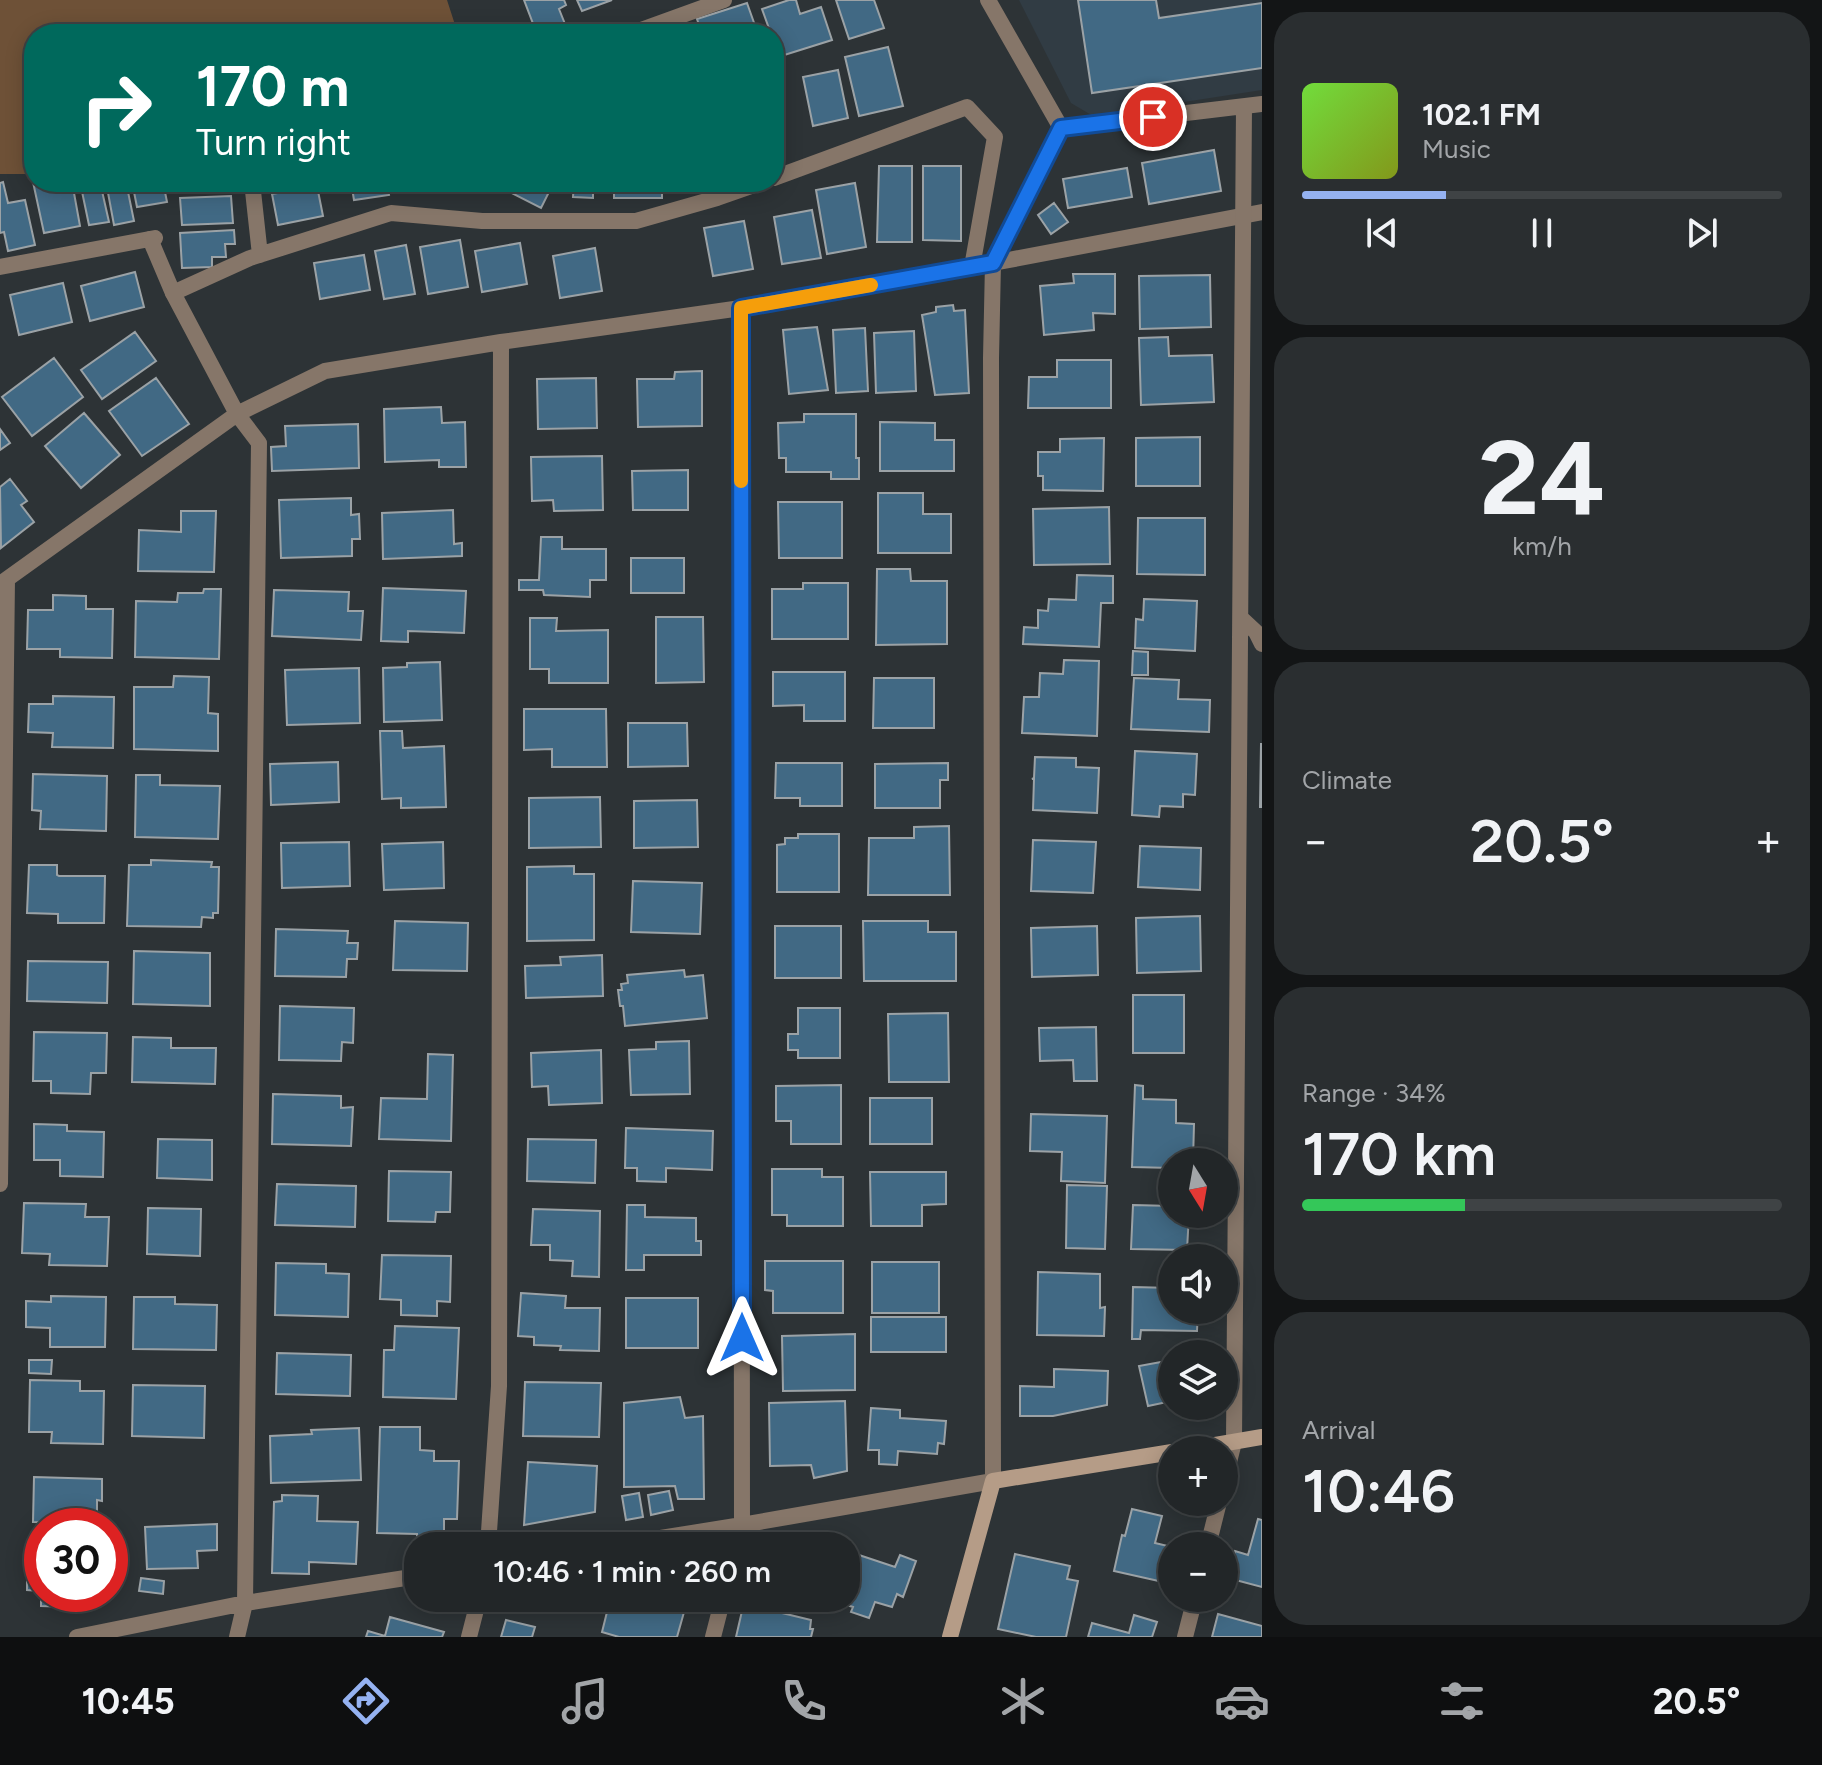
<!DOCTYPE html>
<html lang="en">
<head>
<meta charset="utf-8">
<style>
	:root { --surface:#222628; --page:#2a2e30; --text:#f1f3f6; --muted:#a2a5a8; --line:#3f4345; --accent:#95b2f1 }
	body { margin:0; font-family:Figtree,sans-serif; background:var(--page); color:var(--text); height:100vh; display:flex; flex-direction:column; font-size:30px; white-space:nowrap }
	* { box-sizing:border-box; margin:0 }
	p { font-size:26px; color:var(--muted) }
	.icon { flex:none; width:44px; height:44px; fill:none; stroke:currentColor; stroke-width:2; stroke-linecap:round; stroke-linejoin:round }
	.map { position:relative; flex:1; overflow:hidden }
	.side { display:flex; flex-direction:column; gap:12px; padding:12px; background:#131516; width:560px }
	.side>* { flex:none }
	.top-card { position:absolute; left:24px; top:24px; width:760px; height:168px; border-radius:32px; box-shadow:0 4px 20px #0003,0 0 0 2px var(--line); background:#00695c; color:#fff; overflow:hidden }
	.needle { width:52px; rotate:169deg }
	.tools { position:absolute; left:1158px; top:1148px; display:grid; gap:16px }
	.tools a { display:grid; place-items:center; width:80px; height:80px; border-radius:50%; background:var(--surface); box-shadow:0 4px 20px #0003,0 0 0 2px var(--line); font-size:40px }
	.speed { position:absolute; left:24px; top:1508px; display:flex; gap:16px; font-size:40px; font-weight:700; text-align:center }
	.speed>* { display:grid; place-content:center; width:104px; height:104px; border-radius:50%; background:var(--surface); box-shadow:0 4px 20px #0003,0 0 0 2px var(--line); line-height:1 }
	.speed .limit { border:12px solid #d22; background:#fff; color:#111 }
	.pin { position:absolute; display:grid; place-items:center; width:68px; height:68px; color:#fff; margin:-34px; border:4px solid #fff; border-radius:50%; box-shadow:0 2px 8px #0007 }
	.me { position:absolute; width:88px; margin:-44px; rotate:0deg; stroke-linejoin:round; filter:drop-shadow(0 0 6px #0008) }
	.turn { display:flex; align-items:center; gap:28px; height:168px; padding:0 40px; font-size:36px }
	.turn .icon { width:104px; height:104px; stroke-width:2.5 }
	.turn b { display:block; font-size:56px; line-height:68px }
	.big { font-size:60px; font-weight:600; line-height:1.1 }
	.side .widget { flex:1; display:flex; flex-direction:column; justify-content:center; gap:12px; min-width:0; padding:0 28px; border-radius:32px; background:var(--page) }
	.side .dial { align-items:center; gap:0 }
	.dial b { font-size:104px; line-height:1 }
	.song { display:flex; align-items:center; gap:24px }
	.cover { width:96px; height:96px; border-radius:12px; background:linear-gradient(135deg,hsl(100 70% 55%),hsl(70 70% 35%)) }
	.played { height:8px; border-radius:4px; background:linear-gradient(90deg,var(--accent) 30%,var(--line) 30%) }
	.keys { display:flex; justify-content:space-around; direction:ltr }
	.heat { display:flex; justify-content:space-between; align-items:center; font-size:44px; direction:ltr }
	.charge { height:12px; border-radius:6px; background:linear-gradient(90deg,#34c759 34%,var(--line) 0) }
	.trip { position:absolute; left:404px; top:1532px; width:456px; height:80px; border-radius:32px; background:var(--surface); box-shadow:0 4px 20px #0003,0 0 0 2px var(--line); font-weight:600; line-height:80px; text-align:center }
	.menu { display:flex; height:128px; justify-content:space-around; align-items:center; background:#0e0f10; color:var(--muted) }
	.menu .icon { width:56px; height:56px }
	.menu .current { color:var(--accent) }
	.menu b { font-size:36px; color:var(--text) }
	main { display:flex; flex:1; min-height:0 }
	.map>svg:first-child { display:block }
</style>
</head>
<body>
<main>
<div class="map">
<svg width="1262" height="1637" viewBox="0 0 1262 1637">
	<rect width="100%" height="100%" fill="#2d3336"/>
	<path fill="#313c44" d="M1019,0H1262V90L1093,116L1071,103Z"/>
	<path fill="#6e5137" d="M0,0H447L458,34H34V174H0Z"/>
	<path fill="#416984" stroke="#9ba2a6" stroke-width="2" d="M524,0H564L566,5L559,9L569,34H537Z
		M577,0H612L582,11Z
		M789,0H796L800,14L821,7L832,40L778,57L774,44V34H771L762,9Z
		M836,0H874L884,28L849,39Z
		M1078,0H1156L1159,18L1262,3V68L1092,93Z
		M747,3L758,34H702L697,19Z
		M888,47L903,106L859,116L845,57Z
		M838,70L848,118L813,126L803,77Z
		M774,108L784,139L774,142Z
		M1214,150L1221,191L1149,204L1142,163Z
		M879,166H912V242H877Z
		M923,166H961V241L923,240Z
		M1127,168L1132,197L1068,208L1063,179Z
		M3,182L8,203L25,200L35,245L8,251L4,232L0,233V183Z
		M33,182H72L80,226L44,233Z
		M80,182H100L109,222L89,225Z
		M106,182H126L134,221L114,225Z
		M132,182H163L167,202L137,207Z
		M181,182H229V191L181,192Z
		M351,182H387L389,195L354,200Z
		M490,182H554L541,208Z
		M574,182H604L593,183V198L573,197Z
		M614,182H662V198H614Z
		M855,183L866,247L827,254L816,190Z
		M317,186L323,216L278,225L272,194Z
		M231,196L233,223L182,225L180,198Z
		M1054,203L1068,222L1051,234L1038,215Z
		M812,210L821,258L782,264L774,217Z
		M744,221L753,269L713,276L704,228Z
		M234,230L235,244H225L226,257H212V267L182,268L180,233Z
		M460,240L468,287L428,294L420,247Z
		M520,243L527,284L482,292L475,251Z
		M406,245L415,294L384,299L375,251Z
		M595,248L602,291L560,298L553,256Z
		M364,255L370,290L320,299L314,263Z
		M135,272L144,307L90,321L81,286Z
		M1073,274H1115V314L1093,313L1094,330L1044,335L1040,286L1074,283Z
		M1210,275L1211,327L1140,329L1139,276Z
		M63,283L72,322L19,335L10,295Z
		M953,305L954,311L965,310L969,393L935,395L922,315L936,312V307Z
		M817,327L828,390L789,394L783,330Z
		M865,328L868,391L836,393L833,330Z
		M914,331L916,391L876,393L874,333Z
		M135,332L156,361L102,399L81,370Z
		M1168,337L1169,356L1212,355L1214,402L1141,405L1139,338Z
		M54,358L83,397L32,436L2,397Z
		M1057,360H1111V408H1028L1029,377H1057Z
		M702,371V426L638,427L637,379H674L675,372Z
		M156,378L189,424L142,456L109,411Z
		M596,378L597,428L538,429L537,379Z
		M441,407L442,423L465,422L466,467H439V460L385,462L384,409Z
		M84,413L120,455L81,488L45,446Z
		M804,414H856V458H859V479H831V472H786V458H779L778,423L804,422Z
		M880,422L935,423V440H954V471H880Z
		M358,424L359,468L272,471L271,447L286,446L285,426Z
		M0,429L10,443L0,450Z
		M1200,437V486H1136V438Z
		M1104,438L1103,491L1043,490V476H1038V452H1060V439Z
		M602,456L603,510L554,511L553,500L532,501L531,457Z
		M688,470V510H633L632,471Z
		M10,479L27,501L21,505L34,522L1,548L0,487Z
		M878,493H923V514H951V553H878Z
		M351,498V515L359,514L360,539H352V556L281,558L279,500Z
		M778,502H842V558H779Z
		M1109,507L1110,564L1034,565L1033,509Z
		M453,510L454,544L462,543V556L383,559L382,513Z
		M181,511H216L214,572L138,571L139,530L181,532Z
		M1138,518H1205V575L1137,574Z
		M541,537H562V549H606V580H590V597L544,595L543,590H519V580H539Z
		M631,558H684V593H631Z
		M877,569H910L911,581H947V644L876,645Z
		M1077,575L1113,576V603H1101L1099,647L1023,644L1024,627L1038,628V610L1048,611L1049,599L1076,600Z
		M803,583H848V639H772V589H803Z
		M383,588L466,591L464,633L408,631V642L381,641Z
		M204,589H221L219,659L135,657L136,601L177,602L178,593H203Z
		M274,590L349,592L348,611H363L361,640L272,636Z
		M53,595L86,596V609H113L112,658L60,657V649H27L28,610H53Z
		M1144,599L1197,601L1195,651L1135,648L1136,619L1143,620Z
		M656,617H703L704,682L656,683Z
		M530,618H557L556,631L608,630V683H549V669H530Z
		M1133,651L1148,652V675H1132Z
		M1064,660L1099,661L1097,736L1022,733L1024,697H1039L1040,673L1063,674Z
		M440,662L442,720L384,722L383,668L407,667V663Z
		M359,668L360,723L287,725L285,670Z
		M773,672H845V721H804V705L773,706Z
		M174,676L209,677L208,713L218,714V751L134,749V687H173Z
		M874,678H934V728H873Z
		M1134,678L1179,680L1178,699L1210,700L1209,732L1131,729Z
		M53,696L114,697L113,748L52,747L53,733L28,732L29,704H53Z
		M524,709H606L607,767H552V749L524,750Z
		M628,723H687L688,766L628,767Z
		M380,731H402L403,748L444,746L446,807L401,808V798L382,799Z
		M1261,744H1262V807H1260Z
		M1135,751L1197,754L1195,795L1183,794V807L1160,806L1159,817L1132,815Z
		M1035,757L1076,758V767L1099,768L1097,813L1033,810L1034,779H1032L1034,778Z
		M338,762L339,802L271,805L270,764Z
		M776,763H842V806H800V798H775Z
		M948,763V780H940V808H875V764Z
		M33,774L107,776L106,831L40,829L41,811L32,810Z
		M136,775H160V785L220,786L218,839L135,837Z
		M600,797L601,847L529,848V798Z
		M697,800L698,847L634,848V801Z
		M949,826L950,895H868L869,838H914V827Z
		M798,834H839V892H777V845L785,844V838H798Z
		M1033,840L1096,842L1093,893L1031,891Z
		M349,842L350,886L282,888L281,843Z
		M443,842L444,888L384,890L382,844Z
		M1140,846L1201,848L1200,890L1138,887Z
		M151,860L212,862L211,867H219L218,913H213V918L202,917L201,927L127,926L129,865H151Z
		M29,865H57V875L59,876H105L104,923H58V914L27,913Z
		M574,866V874H594V940L527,941V867Z
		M633,881L702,883L700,934L631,932Z
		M1200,916L1201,971L1137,973L1136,918Z
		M395,921L468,923L467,971L393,970Z
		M863,921H928V932H956V981H864Z
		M775,926H841V978H775Z
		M1097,926L1098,975L1032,977L1031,928Z
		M276,929L348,931L347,943H358L357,959H347L346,977L275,976Z
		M134,951L210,953V1006L133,1004Z
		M602,955L603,996L526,998L525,966L561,965L560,957Z
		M28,961L108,962L107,1003L27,1001Z
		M684,970L685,977L703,975L707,1018L625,1026L623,1006H620L618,990H622L621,984L628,983L627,975Z
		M1133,995H1184V1053H1133Z
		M280,1006L354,1008L353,1043L342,1042L341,1061L279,1060Z
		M798,1008H840V1058H798V1050H788V1034H798Z
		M948,1013L949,1082H889L888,1014Z
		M1096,1027L1097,1081H1074L1073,1060L1040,1061L1039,1028Z
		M34,1032L107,1033L106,1073H91L90,1094L51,1093V1081H33Z
		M133,1037L171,1038V1048H216L215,1084L132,1082Z
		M689,1041L690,1094L631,1095L629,1050L656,1049V1042Z
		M601,1050L602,1103L549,1105L548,1086L532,1087L531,1053Z
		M428,1054L453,1055L451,1141L379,1139L381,1098L427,1099Z
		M841,1085V1144H791V1121H776V1086Z
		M1135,1085L1143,1086V1099L1176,1100V1123L1194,1124L1193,1162H1172V1168L1132,1167Z
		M273,1094L341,1096V1108L353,1107L351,1146L272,1144Z
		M870,1098H932V1144H870Z
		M1031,1114L1107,1116L1105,1183L1061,1181L1062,1152L1030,1151Z
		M34,1124L67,1125V1131L104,1132L103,1177L60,1176V1160H34Z
		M626,1128L713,1131L712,1170L666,1168V1182L637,1181V1168H625Z
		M158,1139L212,1140V1180L157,1178Z
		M528,1139L596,1140L595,1183L527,1181Z
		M772,1169H822V1177H843V1226H787V1215H772Z
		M389,1171L451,1172L450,1212H436L435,1222L388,1221Z
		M870,1172H946V1204L922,1205V1226H871Z
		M277,1184L356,1186L355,1227L275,1225Z
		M1067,1185L1107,1186L1105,1249L1066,1248Z
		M24,1203L86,1204L85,1217H109L107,1266L49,1265L50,1254L22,1253Z
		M627,1205H645V1217L696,1218V1241H701V1255H644V1270H626Z
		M1133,1205L1172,1206V1214H1189L1187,1250L1131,1249Z
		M148,1208L201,1209L200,1256L147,1254Z
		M533,1209L600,1211L599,1277L572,1276L573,1261L550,1260V1245H531Z
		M382,1255L451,1256L450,1302L437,1301V1316L401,1315V1300L380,1299Z
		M765,1261H843V1313H773V1291L765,1290Z
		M872,1262H939V1313H872Z
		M276,1263L326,1264V1273L349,1274L348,1317L275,1315Z
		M1038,1272L1100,1274V1308L1105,1307L1104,1336L1037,1335Z
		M1133,1287L1172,1288V1310H1198L1197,1331L1141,1330L1140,1339H1132Z
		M521,1293L566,1296L565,1308H600L599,1351L560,1350L561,1346L534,1345V1337L518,1336Z
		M51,1296L106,1297L105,1347H50V1328L26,1327V1301L51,1302Z
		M134,1297H175V1304L217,1305L216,1350L133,1349Z
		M626,1298H698V1348H626Z
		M871,1317H946V1352H871Z
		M395,1326L459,1328L456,1399L383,1397L384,1350H394Z
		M855,1334V1390L783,1391L782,1336Z
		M277,1353L351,1355L350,1396L276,1394Z
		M29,1360H52L51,1374L29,1373Z
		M1172,1360V1401L1148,1406L1139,1366Z
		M1054,1369L1108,1371L1107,1405L1053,1416H1020V1386L1054,1387Z
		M30,1380L80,1381V1391H104L103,1444L51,1443L52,1432H29Z
		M525,1382L601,1383L599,1437L523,1436Z
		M133,1385L205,1386L204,1438L132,1436Z
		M680,1397L685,1418L703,1416L704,1499H678L675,1486L624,1487V1403Z
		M845,1401L847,1471L814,1478L811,1465L770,1466L769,1403Z
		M871,1408L900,1410V1418L946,1421L944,1444L938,1443L937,1454L898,1451L897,1465L879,1464V1450H868Z
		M380,1427H420V1450L434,1451V1461H459L457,1519H444V1535H440V1540L417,1539V1534L377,1533Z
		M359,1428L361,1480L271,1483L270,1436L312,1434L311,1430Z
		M528,1462L597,1466L595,1512L524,1525Z
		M34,1477L102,1479V1501L97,1500V1523L33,1522Z
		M669,1491L673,1510L651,1515L648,1495Z
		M639,1493L643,1517L626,1520L622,1496Z
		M282,1495L318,1496L317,1521L358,1522L356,1564L309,1562V1574L272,1573L274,1502L282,1501Z
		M1132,1509L1162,1516L1155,1543L1172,1547V1584L1114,1571L1122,1535L1125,1536Z
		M1258,1519L1262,1520V1587L1228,1578L1235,1551L1248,1555Z
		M217,1524V1550L197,1551L198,1568L147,1569L145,1527Z
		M853,1553L895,1567L900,1555L916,1561L903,1597L897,1594L892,1607L875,1602L869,1618L851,1612L853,1607L837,1602L838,1598H846V1574Z
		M1015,1554L1070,1566L1067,1579L1078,1581L1066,1637H1036L998,1629Z
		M27,1556L42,1557V1594H86L85,1600H69V1607L41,1606V1591L27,1590Z
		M141,1578L164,1581L163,1594L139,1591Z
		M635,1598H688L677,1637H619L602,1632L610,1600L633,1606Z
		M745,1598H786L782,1613L811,1620L810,1629H813L811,1637H736Z
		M1218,1614L1262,1626V1637H1212Z
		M1134,1615L1157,1622L1152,1637H1088L1092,1623L1129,1633Z
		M390,1617L444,1632L442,1637H366L368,1631L385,1636Z
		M506,1620L535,1627L532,1637H501Z"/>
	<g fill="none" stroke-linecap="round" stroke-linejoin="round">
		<path stroke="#867669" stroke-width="16" d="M630,34L724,0
			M774,178L967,107L995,137L972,267
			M252,182L260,255
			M712,182L717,198
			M993,263L1262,212
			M0,267L155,238
			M173,293L250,258L391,213L482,221H636L717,198L763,182"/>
		<path stroke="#867669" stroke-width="16" d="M988,0L1061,128
			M1061,128L1262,104
			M150,239L173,293L237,414L259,443L245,1603L237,1637
			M0,584L237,414L325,371L501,342L741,308L993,263
			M1241,618L1256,632L1262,644
			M0,1184L7,579
			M1224,1482L1234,1442L1244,107
			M488,1546L499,1386L501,342
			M610,1546L742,1525L993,1481L991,358L993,263L1061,128
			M737,1546L742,1525L741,308
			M1208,1546L1219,1502
			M77,1637L245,1603L418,1576
			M469,1637L479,1598
			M713,1637L723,1598
			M1185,1637L1195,1598"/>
		<path stroke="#b59c87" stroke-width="16" d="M1186,1450L1262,1437
			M950,1637L993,1481L1172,1452"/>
	</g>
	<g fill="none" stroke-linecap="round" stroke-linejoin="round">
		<g stroke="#114b97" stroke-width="20">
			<path id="route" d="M742,1338L741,308L993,263L1061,128L1153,117"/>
		</g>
		<use href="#route" stroke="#1a73e8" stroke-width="14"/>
		<path stroke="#f59e0b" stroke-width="14" d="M741,481V308L871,285"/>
	</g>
</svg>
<div class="tools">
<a><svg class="needle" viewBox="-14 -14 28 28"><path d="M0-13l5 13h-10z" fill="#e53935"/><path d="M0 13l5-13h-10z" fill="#a2a5a8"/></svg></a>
<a><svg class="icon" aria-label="sound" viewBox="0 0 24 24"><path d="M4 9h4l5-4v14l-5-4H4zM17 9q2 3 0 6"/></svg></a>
<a><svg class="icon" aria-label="layers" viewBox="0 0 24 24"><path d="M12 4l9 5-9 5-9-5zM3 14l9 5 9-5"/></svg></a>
<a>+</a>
<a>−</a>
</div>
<div class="speed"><div class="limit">30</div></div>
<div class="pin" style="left:1153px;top:117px;background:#d93025"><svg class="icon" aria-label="arrive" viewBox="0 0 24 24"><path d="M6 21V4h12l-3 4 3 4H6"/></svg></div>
<svg class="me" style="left:742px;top:1338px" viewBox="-20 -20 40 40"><path d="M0-17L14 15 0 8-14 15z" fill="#1a73e8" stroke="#fff" stroke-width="4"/></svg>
<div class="trip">10:46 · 1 min · 260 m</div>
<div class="top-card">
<div class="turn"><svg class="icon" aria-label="right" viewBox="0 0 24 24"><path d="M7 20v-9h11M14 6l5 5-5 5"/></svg><div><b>170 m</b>Turn right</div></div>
</div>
</div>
<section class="side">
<div class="widget">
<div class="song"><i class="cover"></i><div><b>102.1 FM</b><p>Music</p></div></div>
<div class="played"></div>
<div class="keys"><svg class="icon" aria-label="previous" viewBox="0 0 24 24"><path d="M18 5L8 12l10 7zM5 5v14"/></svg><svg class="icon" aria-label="pause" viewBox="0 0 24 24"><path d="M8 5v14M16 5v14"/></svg><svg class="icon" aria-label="next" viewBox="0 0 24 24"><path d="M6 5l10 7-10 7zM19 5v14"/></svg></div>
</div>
<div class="widget dial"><b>24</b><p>km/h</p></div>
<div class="widget"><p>Climate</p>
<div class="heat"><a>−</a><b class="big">20.5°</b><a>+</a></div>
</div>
<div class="widget"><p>Range · 34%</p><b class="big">170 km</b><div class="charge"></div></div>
<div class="widget"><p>Arrival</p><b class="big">10:46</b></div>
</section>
</main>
<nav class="menu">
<b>10:45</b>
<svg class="icon current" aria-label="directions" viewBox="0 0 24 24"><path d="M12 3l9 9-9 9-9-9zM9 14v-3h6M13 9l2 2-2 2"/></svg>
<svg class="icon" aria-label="music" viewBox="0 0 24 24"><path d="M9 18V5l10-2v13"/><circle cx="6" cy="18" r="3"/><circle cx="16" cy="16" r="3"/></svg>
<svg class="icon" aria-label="phone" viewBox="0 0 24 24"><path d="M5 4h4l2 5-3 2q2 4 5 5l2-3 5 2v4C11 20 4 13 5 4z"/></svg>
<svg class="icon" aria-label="climate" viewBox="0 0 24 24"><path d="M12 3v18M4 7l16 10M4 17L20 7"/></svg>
<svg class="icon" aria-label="car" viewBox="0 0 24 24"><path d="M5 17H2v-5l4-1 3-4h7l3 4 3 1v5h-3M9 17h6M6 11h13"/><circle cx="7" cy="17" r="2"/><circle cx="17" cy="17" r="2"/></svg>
<svg class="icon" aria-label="filters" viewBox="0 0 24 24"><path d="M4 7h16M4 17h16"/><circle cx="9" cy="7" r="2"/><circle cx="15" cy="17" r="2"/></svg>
<b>20.5°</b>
</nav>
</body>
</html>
